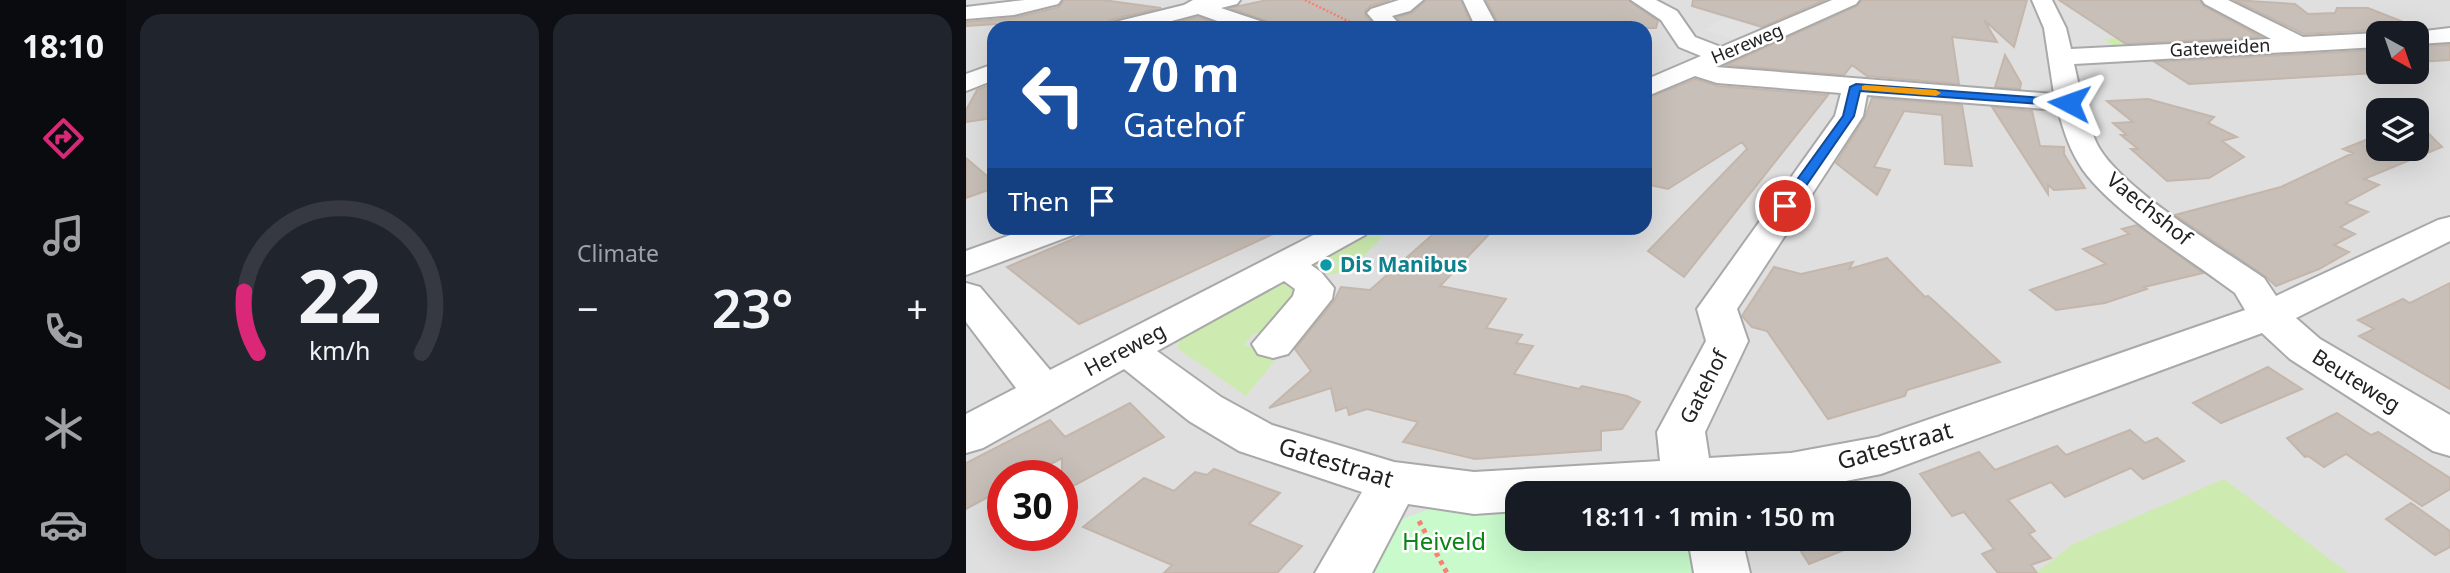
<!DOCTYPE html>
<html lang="en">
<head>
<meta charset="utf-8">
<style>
	:root { --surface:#171b24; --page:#20242c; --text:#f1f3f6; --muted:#9ea1a6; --line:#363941; --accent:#db2777 }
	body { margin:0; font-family:"Noto Sans",sans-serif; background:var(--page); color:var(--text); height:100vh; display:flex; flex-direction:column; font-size:26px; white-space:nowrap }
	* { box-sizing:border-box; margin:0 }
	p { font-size:23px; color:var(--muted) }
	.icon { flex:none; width:38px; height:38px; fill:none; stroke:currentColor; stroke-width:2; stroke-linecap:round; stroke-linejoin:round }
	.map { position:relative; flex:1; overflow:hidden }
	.sheet { display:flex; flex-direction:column; gap:14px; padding:14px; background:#0d0f14; width:840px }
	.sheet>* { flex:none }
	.hud { position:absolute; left:21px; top:21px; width:665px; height:214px; border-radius:21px; box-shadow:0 7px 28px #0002; background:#1a4fa0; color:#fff; overflow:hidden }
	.needle { width:46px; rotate:140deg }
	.controls { position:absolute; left:1400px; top:21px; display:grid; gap:14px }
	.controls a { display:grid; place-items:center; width:63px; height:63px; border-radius:14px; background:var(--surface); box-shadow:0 7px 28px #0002; font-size:35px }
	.speed { position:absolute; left:21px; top:460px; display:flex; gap:14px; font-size:35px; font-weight:700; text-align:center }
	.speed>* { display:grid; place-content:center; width:91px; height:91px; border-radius:50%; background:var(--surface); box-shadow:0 7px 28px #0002; line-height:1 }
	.speed .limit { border:10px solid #d22; background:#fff; color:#111 }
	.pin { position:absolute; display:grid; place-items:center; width:60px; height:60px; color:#fff; margin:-30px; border:4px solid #fff; border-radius:50%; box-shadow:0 2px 7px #0007 }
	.me { position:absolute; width:77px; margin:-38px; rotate:274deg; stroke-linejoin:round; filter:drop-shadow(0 0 5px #0008) }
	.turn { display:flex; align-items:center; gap:24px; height:147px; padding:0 21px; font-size:32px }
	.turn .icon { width:91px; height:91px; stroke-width:2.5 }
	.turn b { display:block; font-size:49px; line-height:60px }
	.then { display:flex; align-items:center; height:66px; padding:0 21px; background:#0003; gap:14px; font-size:26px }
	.big { font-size:52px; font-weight:600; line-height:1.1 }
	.sheet .widget { flex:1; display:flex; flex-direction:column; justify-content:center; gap:10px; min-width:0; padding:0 24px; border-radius:21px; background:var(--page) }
	.sheet .dial { align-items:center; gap:0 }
	.dial svg { height:182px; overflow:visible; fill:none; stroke:var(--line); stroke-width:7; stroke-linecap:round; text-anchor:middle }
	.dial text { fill:var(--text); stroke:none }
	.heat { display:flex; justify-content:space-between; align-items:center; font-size:38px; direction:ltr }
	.sheet .tiles { flex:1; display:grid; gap:14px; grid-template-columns:repeat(2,1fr) }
	.trip { position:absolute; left:539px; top:481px; width:406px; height:70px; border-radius:21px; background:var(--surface); box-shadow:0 7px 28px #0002; font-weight:600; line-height:70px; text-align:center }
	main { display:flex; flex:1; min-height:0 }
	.tabs { display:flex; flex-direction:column; width:126px; justify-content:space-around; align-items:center; background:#090b0e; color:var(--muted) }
	.tabs .icon { width:49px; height:49px }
	.tabs .current { color:var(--accent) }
	.tabs b { font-size:32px; color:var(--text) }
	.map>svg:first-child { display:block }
</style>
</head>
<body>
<main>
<nav class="tabs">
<b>18:10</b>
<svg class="icon current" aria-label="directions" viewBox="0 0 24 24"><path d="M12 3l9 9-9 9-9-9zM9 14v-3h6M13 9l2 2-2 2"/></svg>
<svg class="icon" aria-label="music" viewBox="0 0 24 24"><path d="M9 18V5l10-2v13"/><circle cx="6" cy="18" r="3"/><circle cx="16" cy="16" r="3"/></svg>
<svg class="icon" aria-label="phone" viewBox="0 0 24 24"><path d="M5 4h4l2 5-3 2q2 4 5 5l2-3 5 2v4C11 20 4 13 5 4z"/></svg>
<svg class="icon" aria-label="climate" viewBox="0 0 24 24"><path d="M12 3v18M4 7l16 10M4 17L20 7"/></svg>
<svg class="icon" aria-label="car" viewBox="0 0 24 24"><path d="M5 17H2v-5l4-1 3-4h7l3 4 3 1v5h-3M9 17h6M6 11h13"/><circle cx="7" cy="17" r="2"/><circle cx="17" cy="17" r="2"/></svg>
</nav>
<section class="sheet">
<div class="tiles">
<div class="widget dial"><svg viewBox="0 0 100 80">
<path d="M14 69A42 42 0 1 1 86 69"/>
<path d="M14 69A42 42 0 0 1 8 42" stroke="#db2777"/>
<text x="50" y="56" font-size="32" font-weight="700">22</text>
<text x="50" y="72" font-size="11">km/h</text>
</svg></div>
<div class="widget"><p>Climate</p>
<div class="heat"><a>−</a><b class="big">23°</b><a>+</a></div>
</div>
</div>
</section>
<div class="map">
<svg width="1484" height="573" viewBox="0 0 1484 573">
	<rect width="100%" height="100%" fill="#f2efe9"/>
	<path fill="#e0dfdf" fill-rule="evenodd" d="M0,0H1484V573H0ZM28,28H679V228H28ZM1412,33H1451V72H1412ZM1412,110H1451V149H1412ZM37,476H96V536H37ZM551,494H933V539H551Z"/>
	<path fill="#cdebb0" d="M1287,31L1312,39L1155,51L1137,39Z
		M414,228H425L383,271L361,275L357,271L369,267L372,264L366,259L354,262L350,267L345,265Z
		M320,279L335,289L299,333H288L278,346L318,350L280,396L211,348L217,335Z
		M1258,479L1382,573H1070L1107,544Z"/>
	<path fill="#c8facc" d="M463,509H551V539H733L740,573H393L429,522Z"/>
	<path fill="#e2e2e2" d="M761,18L779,24L794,28L767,39L738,30L746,27L742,25Z"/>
	<path fill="#c7bfb8" stroke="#c4b6ab" stroke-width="2" d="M98,0H137L195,8L144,20L139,28H43L46,23L0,26V22L48,18L93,7Z
		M301,0H424L404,6L399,11V15L411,28H306L301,21L264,8Z
		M460,0H495L507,28H437L431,17L446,13Z
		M520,0H662L692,21L690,28H535Z
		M727,0H859L796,27L726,6Z
		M896,0H1061L1048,47L1018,20L1031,42L986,37L993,84L901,76L886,65L878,75L760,65L891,6Z
		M1093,0H1233L1238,6L1295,37L1160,44Z
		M1268,0L1329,4L1342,14L1369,13L1371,8H1402L1455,29L1442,30L1439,33H1415L1412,30L1338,34Z
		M232,17L263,28H189Z
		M1484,45V60L1451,62V46Z
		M1412,50V72H1427L1223,84L1189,62Z
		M1039,55L1055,83L1054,89L1029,87Z
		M729,79L751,86L862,95L718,277L682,251L781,149L776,142L702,189L679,184V99Z
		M28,83V118L0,122V110L11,90Z
		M906,98L996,105L1006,166L979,164L976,115L938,111L908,167L924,170L911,195L870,163L899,117Z
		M1182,99L1248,117L1242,123L1271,137L1256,141L1278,157L1243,178L1201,181L1165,149H1172L1155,135H1161L1147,123L1167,122L1141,101Z
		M1026,107L1066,111L1074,146L1098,147V154L1119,188L1088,190L1082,185V194Z
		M1451,122L1476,147L1398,179L1413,185L1379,203L1402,212L1374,227L1389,234L1368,245L1383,252L1353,269L1310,286L1299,276L1209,215L1315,187L1387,153L1377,149L1412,135V149H1451Z
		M0,158L28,182V188L0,198Z
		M1171,225L1237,273L1178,287L1181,289L1139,303L1090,310L1064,290L1140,264L1117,249L1163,234L1156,229Z
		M133,228H320L113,324L41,267Z
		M474,228H529L474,286L540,299L520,328L556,335L550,343L567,346L548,374L613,389L616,386L661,396L674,402L656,429L635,431V450L509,459L437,442L452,422L401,409L383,415L381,407L370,411L365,388L303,408L345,371L329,349L368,301L375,287L404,290Z
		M921,258L959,297L962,296L969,302L1034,362L941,390L939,396L862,419L801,331L786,327L776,316L808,267L835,274L887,262L883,269Z
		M1484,283V389L1393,336L1408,329L1392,320L1437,299L1444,303Z
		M1302,367L1336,389L1255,423L1227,403Z
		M164,403L198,437L96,492V458L62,476H37V489L0,509V463L84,420L99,437Z
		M1371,413L1405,435L1412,432L1484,478V489L1456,506L1380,454L1358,467L1342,456L1339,457L1321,438Z
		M1164,430L1179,443L1191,438L1218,461L1177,479L1165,468L1099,497L1085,482L1042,500L1069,531L1063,534L1085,558L1065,565L1071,573H1032L1016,554L1028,549L998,512L986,516L954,474L1013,452L1029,470L1091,446L1100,455Z
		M248,469L314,493L283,524L336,546L311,573H198L206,565L117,527L178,478L208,491L229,472L241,475Z
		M1445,503L1484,531V547L1469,555L1420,519Z
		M827,539H903V540L843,564Z"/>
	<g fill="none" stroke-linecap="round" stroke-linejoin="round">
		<g stroke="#a9a9a9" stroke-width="4">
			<path id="minor" d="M59,0H95L92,4L48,15L0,19V7Z
				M227,0H274L271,4L255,8L300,23L303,28H271L232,14L179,28H142L145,23L218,5Z
				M433,0H457L444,11L426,16L435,26L434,28H414L401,13L405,9Z
				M497,0H517L532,28H510Z
				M665,0H690L711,11L729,37L755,47L866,0H893L890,4L750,67L1088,94L1078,28L1066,0H1086L1100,28L1105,49L1305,39L1239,4L1236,0H1262L1337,37L1412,33V47L1108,64C1114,90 1119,117 1130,142C1150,186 1255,248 1298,278L1310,296L1472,220L1484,217V241L1330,318L1354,339L1484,415V456L1467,451L1324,359L1296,333L915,474L814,494H551V511L508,514L442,504L406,573H349L396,492L273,451L223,421L158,369L17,448L0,453V414L50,388L0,322V283L14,287L84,370L361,228H404L399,235L345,265L355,272L368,288L366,299L322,354L307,358L292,354L286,344L327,296L329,289L318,281L191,351L255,397L306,425L428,462L508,472L694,461L691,432L740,341L731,309L869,116L875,93L751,83L729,76L679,97V80L735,56L713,47L695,20ZM901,95L1092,110C1098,132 1104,151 1117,170C1149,214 1224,259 1269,293L1279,310L912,437L825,453L743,458L739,432L782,341L771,309L897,116Z
				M1484,28V42L1451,44V33H1442Z
				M28,64V80L0,91V74Z
				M64,228H112L107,235L0,275V251Z
				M722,539H776L784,573H728Z"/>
		</g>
		<path stroke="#fa8072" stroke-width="2.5" stroke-dasharray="2 2" stroke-linecap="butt" d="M339,0L392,26"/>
		<path stroke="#fa8072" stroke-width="5" stroke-dasharray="4.5 4.5" stroke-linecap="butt" d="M453,521L481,573"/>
		<use href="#minor" fill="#fff" fill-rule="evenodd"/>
	</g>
	<path fill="#1a73e8" stroke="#114b97" stroke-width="2" d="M890,84L1103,100L1109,103L1103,106L894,91L888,116L824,209H814L812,206L877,116L884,87Z"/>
	<path fill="#f59e0b" d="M899,85L970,90L975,93L970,96L896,90V86Z"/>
	<circle fill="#0f9aa8" stroke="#fff" stroke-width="2.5" cx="360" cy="265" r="7"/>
	<g text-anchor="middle" stroke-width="5" stroke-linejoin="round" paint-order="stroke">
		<g font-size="18" fill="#222" stroke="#fff">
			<text transform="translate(781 44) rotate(-23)" y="6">Hereweg</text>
			<text transform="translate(1254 48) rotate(-3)" y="6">Gateweiden</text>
		</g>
		<g font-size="21" fill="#222" stroke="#fff">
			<text transform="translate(1183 209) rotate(39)" y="7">Vaechshof</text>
			<text transform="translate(159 350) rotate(-28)" y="7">Hereweg</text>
			<text transform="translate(1390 381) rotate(32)" y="7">Beuteweg</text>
			<text transform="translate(738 387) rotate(-63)" y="7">Gatehof</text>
		</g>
		<g font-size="21" font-weight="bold" fill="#0d838f" stroke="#fff" text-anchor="start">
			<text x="374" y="272">Dis Manibus</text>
		</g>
		<g font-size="24" fill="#222" stroke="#fff">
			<text transform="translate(929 446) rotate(-16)" y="8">Gatestraat</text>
			<text transform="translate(370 463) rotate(17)" y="8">Gatestraat</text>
		</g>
		<g font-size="24" fill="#0c8416" stroke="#fff">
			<text x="478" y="550">Heiveld</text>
		</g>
	</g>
</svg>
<div class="controls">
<a><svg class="needle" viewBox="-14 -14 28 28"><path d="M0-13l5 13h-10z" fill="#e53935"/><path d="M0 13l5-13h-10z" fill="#9ea1a6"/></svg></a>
<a><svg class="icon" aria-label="layers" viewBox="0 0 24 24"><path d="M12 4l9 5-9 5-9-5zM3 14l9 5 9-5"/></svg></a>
</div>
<div class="speed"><div class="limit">30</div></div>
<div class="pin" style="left:819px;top:206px;background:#d93025"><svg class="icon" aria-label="arrive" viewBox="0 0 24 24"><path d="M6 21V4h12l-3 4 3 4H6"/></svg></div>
<svg class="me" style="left:1103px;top:103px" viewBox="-20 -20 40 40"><path d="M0-17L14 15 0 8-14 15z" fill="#1a73e8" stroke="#fff" stroke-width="4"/></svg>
<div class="trip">18:11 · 1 min · 150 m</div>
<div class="hud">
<div class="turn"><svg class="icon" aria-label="left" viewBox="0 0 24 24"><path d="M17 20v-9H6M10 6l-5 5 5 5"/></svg><div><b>70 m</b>Gatehof</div></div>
<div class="then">Then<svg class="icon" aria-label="arrive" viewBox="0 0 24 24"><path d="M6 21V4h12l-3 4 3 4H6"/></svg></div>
</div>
</div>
</main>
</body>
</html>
